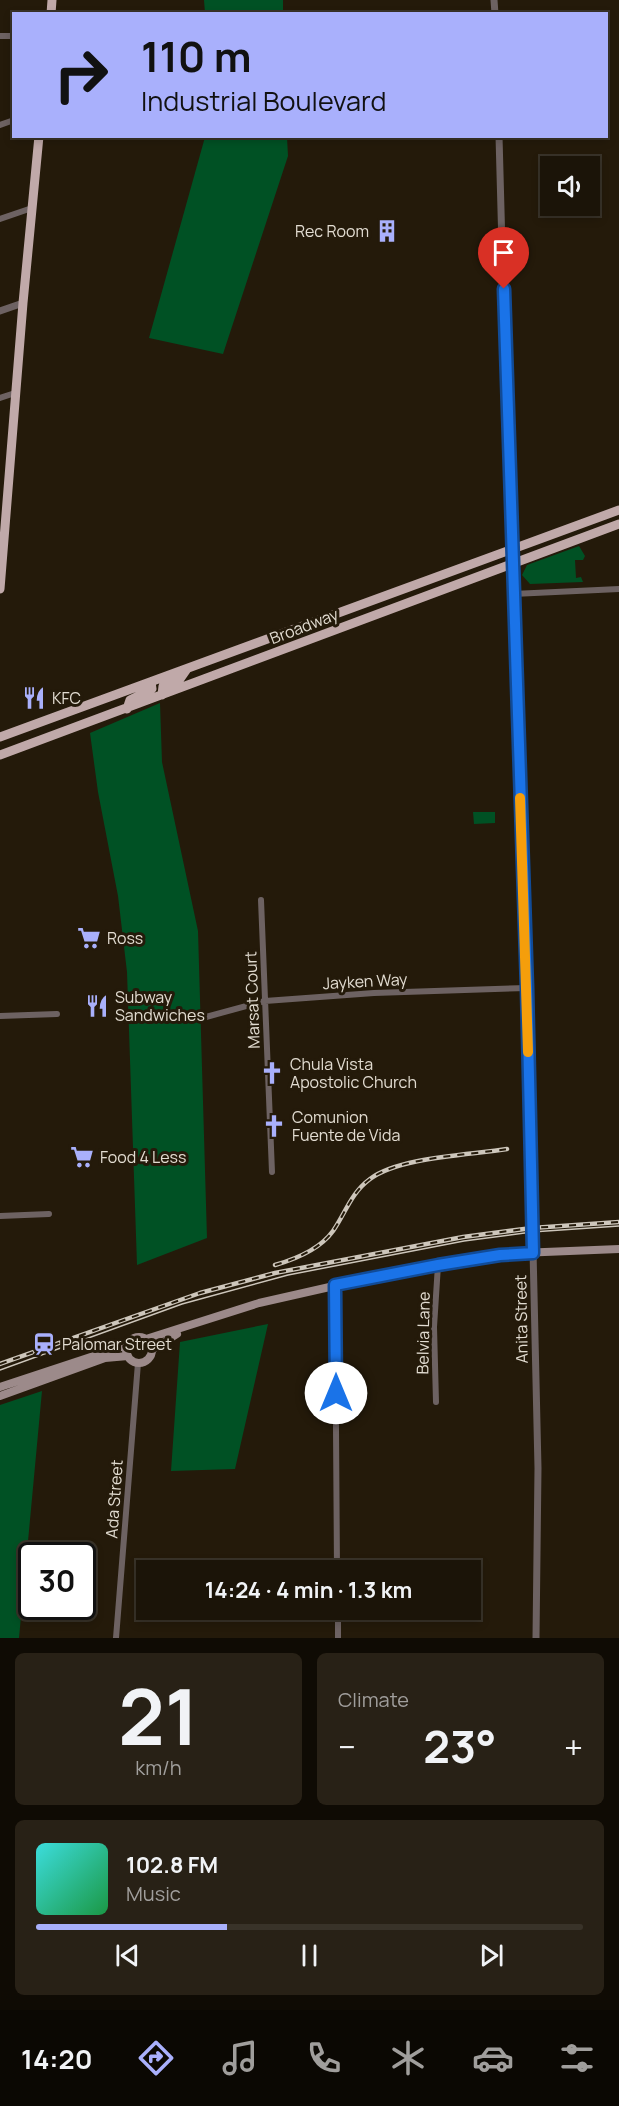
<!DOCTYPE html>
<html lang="en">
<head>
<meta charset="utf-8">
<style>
	:root { --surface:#1b1408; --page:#282116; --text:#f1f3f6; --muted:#a09e9c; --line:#393329; --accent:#a9b0fc }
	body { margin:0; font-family:Manrope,sans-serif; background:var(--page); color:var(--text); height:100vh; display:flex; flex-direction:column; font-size:22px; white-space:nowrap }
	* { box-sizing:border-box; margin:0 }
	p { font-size:20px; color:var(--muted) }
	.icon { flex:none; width:33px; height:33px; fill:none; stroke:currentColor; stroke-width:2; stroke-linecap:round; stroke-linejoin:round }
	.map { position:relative; height:1638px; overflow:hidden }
	.side { display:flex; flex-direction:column; gap:15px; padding:15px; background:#0f0b04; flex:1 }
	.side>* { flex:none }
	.top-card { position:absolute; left:12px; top:12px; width:596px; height:126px; border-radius:0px; box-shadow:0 3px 9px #0003,0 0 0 2px var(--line); background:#a9b0fc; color:#111; overflow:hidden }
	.tools { position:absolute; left:540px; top:156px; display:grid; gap:12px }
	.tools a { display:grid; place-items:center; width:60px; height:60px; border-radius:0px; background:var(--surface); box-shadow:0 3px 9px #0003,0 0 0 2px var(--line); font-size:30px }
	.speed { position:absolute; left:18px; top:1542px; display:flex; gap:12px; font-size:30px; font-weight:700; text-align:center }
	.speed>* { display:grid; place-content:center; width:78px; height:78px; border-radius:50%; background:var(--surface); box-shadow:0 3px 9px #0003,0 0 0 2px var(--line); line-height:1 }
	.speed .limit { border:3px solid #111; border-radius:9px; background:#fff; color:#111 }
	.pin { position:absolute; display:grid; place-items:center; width:51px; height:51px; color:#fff; margin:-62px -26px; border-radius:50% 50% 50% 0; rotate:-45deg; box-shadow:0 0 6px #0007 }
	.pin .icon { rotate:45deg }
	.me { position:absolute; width:66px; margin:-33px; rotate:0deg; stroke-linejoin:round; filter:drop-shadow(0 0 4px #0008) }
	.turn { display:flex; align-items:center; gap:21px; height:126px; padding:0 30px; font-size:27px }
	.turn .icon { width:78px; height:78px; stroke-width:2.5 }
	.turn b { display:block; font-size:42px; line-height:51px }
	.big { font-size:45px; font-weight:700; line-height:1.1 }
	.side .tile { flex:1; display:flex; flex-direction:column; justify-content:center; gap:9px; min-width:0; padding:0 21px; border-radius:9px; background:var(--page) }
	.side .dial { align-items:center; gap:0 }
	.dial b { font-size:78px; line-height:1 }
	.song { display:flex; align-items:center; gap:18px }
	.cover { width:72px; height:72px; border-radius:9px; background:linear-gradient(135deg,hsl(180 70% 55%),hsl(140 70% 35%)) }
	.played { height:6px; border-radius:3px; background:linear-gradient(90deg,var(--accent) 35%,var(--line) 35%) }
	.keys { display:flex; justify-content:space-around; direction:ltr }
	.heat { display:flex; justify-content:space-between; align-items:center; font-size:33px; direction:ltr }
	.side .tiles { flex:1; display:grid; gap:15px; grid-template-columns:1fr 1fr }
	.tile:last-child { grid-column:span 2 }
	.trip { position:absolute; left:136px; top:1560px; width:345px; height:60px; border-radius:0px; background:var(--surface); box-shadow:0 3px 9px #0003,0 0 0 2px var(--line); font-weight:700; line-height:60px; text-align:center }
	.menu { display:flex; height:96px; justify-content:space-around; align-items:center; background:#0b0803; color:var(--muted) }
	.menu .icon { width:42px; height:42px }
	.menu .active { color:var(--accent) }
	.menu b { font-size:27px; color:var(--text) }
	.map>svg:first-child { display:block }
</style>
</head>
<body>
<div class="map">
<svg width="619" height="1638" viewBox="0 0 619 1638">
	<rect width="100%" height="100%" fill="#241a0a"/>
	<path fill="#005124" d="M204,0H283V13H205Z
		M205,137H287L288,156L223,354L149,338Z
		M579,546L585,556L583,560H575L576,578L581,577L583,582L530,584L522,575L527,565Z
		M160,703L162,762L198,931L207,1238L137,1265L127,972L118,896L98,792L90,733Z
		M473,812H495V823L474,824Z
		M268,1324L235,1469L171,1471L180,1342Z
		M42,1391L19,1638H0V1405Z"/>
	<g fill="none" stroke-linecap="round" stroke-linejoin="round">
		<path stroke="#6d6262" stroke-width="6" d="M0,36H14
			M0,125L14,120
			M0,219L32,208
			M0,398L15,393
			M513,594L619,589
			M261,900L272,1172
			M0,1016L57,1014
			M206,1017L265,1001L374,993L527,988
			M0,1216L49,1214
			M335,1285L337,1570
			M436,1402L434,1327L438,1265
			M338,1610V1638
			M116,1638L138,1363"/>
		<path stroke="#6d6262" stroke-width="7" d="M494,0L495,14
			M499,136L507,432L527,988L538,1468L536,1638
			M0,311L23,303"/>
		<path stroke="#9c8a8a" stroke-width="8" d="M126 1350a13 13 0 1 1 26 0a13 13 0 1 1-26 0Z
			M146,1339L259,1303L387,1274L520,1253L619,1249
			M152,1350L177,1334
			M0,1387L127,1345
			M0,1396L105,1358L128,1356"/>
		<path stroke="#c0a9a9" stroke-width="9" d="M51,14L52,0
			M0,589L23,303L39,136
			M162,695L163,686L180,679L187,669
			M127,709L130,700L152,689L151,682
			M0,737L619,510
			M0,755L619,524"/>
		<path stroke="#cdc6bb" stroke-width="1.5" d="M0,1370L182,1304L288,1275L464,1241L532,1232L619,1226"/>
		<g stroke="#cdc6bb" stroke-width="4.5">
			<path id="rail" d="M275,1265C296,1259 320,1249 333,1231C346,1212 351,1193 370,1179C399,1157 470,1155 507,1149
				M0,1364L200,1293L275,1273L463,1237L532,1228L619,1222"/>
		</g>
		<use href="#rail" stroke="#241a0a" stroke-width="2" stroke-dasharray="7" stroke-linecap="butt"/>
	</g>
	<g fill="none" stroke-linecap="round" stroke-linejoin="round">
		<g stroke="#114b97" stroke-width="15">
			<path id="route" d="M336,1393L335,1285L438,1265L500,1255L533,1253L527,988L504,289"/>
		</g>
		<use href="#route" stroke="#1a73e8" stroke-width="10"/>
		<path stroke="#f59e0b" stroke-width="10" d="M520,798L528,1052"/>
	</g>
	<defs>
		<g id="building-bare" transform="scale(1.8)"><path d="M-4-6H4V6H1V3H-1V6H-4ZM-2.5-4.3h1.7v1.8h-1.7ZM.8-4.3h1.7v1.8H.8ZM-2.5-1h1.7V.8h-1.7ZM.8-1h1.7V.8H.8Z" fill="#a9b0fc" stroke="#241a0a" stroke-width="2.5" paint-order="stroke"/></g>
		<g id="restaurant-bare" transform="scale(1.8)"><path d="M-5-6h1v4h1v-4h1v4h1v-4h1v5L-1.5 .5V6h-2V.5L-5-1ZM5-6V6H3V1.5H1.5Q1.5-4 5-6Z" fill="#a9b0fc" stroke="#241a0a" stroke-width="2.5" paint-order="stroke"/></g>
		<g id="supermarket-bare" transform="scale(1.8)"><path d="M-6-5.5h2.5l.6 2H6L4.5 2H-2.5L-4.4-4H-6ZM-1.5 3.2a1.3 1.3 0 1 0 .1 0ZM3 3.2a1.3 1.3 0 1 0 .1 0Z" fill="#a9b0fc" stroke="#241a0a" stroke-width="2.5" paint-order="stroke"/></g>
		<g id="church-bare" transform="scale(1.8)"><path d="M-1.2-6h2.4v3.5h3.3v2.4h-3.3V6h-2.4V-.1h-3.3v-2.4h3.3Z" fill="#a9b0fc" stroke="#241a0a" stroke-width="2.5" paint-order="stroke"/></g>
		<g id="station-bare" transform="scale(1.8)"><path d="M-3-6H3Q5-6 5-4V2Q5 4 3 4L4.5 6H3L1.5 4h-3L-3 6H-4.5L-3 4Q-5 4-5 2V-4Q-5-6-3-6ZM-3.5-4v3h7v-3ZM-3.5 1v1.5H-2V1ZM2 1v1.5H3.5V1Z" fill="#a9b0fc" stroke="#241a0a" stroke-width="2.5" paint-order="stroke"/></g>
	</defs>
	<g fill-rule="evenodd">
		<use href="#building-bare" x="387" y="231"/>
		<use href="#restaurant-bare" x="34" y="698"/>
		<use href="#supermarket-bare" x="89" y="938"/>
		<use href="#restaurant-bare" x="97" y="1006"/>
		<use href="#church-bare" x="272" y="1073"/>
		<use href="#church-bare" x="274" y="1126"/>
		<use href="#supermarket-bare" x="82" y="1157"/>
		<use href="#station-bare" x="44" y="1344"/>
	</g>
	<g text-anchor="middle" stroke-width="6" stroke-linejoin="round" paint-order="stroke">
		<g font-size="16" fill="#e2dcd1" stroke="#241a0a" text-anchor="start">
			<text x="369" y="237" text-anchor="end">Rec Room</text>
			<text x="52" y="704">KFC</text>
			<text x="107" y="944">Ross</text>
			<text x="115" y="1003">Subway<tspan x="115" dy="18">Sandwiches</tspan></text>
			<text x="290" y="1070">Chula Vista<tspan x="290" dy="18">Apostolic Church</tspan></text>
			<text x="292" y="1123">Comunion<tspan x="292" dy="18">Fuente de Vida</tspan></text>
			<text x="100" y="1163">Food 4 Less</text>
			<text x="62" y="1350">Palomar Street</text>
		</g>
		<g font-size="16" fill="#e2dcd1" stroke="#241a0a">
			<text transform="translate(304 626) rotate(-21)" y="6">Broadway</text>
			<text transform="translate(365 981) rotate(-3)" y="6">Jayken Way</text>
			<text transform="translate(252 1000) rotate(-92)" y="6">Marsat Court</text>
			<text transform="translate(521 1319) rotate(-91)" y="6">Anita Street</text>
			<text transform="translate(423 1333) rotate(-89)" y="6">Belvia Lane</text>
			<text transform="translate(114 1499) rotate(-86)" y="6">Ada Street</text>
		</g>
	</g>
</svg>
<div class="tools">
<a><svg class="icon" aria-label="sound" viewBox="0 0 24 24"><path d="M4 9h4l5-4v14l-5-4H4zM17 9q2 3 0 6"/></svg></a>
</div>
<div class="speed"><div class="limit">30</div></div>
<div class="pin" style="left:504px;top:289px;background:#d93025"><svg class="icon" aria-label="arrive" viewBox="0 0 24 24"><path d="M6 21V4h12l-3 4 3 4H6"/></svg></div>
<svg class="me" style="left:336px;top:1393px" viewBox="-20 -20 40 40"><circle r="19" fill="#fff"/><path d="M0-13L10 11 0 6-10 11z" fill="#1a73e8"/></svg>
<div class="trip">14:24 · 4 min · 1.3 km</div>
<div class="top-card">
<div class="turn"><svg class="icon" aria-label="right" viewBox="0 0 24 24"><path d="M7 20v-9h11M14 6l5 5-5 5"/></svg><div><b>110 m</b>Industrial Boulevard</div></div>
</div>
</div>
<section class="side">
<div class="tiles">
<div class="tile dial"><b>21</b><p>km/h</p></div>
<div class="tile"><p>Climate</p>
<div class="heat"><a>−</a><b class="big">23°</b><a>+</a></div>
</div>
<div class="tile">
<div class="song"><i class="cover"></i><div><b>102.8 FM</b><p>Music</p></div></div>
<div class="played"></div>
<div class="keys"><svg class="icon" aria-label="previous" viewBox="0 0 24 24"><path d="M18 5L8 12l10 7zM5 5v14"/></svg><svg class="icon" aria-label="pause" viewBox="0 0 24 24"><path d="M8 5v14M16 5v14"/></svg><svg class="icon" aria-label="next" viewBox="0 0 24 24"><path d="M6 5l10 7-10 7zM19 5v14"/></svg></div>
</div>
</div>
</section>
<nav class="menu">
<b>14:20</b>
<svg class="icon active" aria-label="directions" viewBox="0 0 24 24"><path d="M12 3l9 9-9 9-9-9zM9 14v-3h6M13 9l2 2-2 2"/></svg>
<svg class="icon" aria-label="music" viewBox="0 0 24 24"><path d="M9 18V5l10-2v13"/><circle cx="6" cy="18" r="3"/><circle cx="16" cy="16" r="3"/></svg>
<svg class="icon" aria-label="phone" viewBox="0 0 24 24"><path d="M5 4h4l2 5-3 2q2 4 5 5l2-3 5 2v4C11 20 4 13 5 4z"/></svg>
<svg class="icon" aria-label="climate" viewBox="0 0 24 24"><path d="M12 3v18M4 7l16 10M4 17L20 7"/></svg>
<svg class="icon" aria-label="car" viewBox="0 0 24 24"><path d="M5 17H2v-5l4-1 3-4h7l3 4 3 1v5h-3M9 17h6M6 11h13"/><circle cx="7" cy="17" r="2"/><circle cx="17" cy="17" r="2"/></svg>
<svg class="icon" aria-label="filters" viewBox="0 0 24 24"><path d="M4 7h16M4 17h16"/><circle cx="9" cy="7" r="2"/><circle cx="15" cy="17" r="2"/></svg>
</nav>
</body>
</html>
